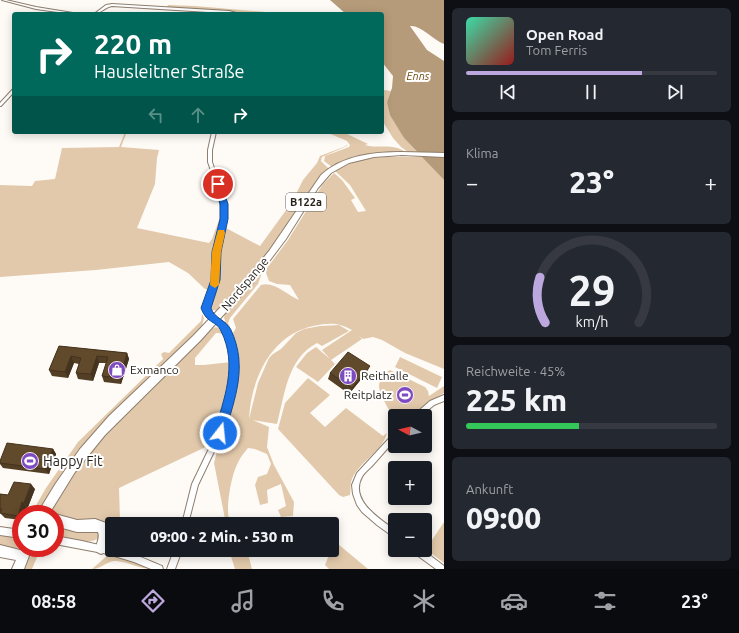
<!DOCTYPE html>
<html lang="de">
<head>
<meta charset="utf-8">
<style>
	:root { --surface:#171b24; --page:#242831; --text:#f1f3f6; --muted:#9ea1a6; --line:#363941; --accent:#bda7df }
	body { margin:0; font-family:Ubuntu,sans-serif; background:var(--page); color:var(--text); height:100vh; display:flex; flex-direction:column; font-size:15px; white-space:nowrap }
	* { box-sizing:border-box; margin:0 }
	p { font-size:13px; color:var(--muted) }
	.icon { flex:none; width:22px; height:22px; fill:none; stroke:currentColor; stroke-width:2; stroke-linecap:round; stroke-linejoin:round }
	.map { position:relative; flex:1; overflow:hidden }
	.sheet { display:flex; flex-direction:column; gap:8px; padding:8px; background:#0d0f14; width:295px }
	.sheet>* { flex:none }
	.guide { position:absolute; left:12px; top:12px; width:372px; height:122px; border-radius:4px; box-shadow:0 2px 10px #0003; background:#00695c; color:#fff; overflow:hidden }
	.needle { width:26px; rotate:277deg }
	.buttons { position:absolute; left:388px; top:409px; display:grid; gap:8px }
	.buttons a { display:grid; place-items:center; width:44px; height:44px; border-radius:4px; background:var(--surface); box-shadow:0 2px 10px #0003; font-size:20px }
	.speed { position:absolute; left:12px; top:505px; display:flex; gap:8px; font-size:20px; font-weight:700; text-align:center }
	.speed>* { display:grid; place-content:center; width:52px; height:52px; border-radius:50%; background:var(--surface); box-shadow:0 2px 10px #0003; line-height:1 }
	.speed .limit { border:6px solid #d22; background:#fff; color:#111 }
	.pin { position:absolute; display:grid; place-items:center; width:34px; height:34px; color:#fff; margin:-17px; border:2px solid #fff; border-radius:50%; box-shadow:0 1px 4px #0007 }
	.me { position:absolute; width:44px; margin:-22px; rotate:16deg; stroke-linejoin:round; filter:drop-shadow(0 0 3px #0008) }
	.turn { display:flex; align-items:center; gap:14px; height:84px; padding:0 16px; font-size:18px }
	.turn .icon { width:52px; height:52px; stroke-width:2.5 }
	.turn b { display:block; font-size:28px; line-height:34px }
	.lanes { display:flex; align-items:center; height:38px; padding:0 16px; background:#0003; justify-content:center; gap:20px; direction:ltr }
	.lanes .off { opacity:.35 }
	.big { font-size:30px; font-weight:800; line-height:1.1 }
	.sheet .card { flex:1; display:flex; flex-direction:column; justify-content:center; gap:6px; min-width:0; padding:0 14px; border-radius:6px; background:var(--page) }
	.sheet .dial { align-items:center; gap:0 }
	.dial svg { height:104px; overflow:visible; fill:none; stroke:var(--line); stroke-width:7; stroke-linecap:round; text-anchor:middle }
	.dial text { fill:var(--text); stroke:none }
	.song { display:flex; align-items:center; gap:12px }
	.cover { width:48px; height:48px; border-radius:6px; background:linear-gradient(135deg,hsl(160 70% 55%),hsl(0 70% 35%)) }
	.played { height:4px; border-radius:2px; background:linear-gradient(90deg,var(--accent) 70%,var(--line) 70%) }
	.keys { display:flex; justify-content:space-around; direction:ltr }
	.heat { display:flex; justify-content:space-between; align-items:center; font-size:22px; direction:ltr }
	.charge { height:6px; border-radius:3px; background:linear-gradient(90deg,#34c759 45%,var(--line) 0) }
	.trip { position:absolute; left:105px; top:517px; width:234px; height:40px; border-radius:4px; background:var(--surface); box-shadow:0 2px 10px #0003; font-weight:800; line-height:40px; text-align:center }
	.tab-bar { display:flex; height:64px; justify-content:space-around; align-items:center; background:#090b0e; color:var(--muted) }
	.tab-bar .icon { width:28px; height:28px }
	.tab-bar .active { color:var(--accent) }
	.tab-bar b { font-size:18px; color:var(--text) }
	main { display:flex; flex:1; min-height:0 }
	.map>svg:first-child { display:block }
</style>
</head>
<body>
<main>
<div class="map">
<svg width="444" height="569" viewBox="0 0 444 569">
	<rect width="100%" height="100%" fill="#fefbf7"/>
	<path fill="#e2c9ab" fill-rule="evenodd" d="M168,5L195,6L277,13L240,14L226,11L166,9Z
		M382,84L384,90L391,91L387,102L404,138L418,153L408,152L401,147L393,138L383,122Z
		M125,132L126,134L121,147L159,150L157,158L155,184L137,228L209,243L212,239L222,212C222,226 216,239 214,252C212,265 214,277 210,290L205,289L188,273L169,262L96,270L0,277V185L32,186L35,181L55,179L62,148L119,147Z
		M326,132H343L368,144L365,145C379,149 393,143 405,152L379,153L332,167L324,161L325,156L349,147L350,145L347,141Z
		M343,141L347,144V146L322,157L321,161L329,169L314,185L300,208L259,265L222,308L217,311L213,310L210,307L219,280V253L226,228L260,246L292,202L303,180L317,163L320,156L346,146L347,144Z
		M386,157H423L444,180V369L405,353L382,340L373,337L363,339L359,336L362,339L331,360L335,364L318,382L296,367L307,353L316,347L330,359L322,350L352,330C337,322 330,323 313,326C271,335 251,379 249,419L258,383L269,358L273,354L281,349L296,333L304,329L320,326L339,325L349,331L322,346L317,343C287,359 285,394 277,424L253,420L269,427L267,447L274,465L294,502L293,516L281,517L278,510L286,506L281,484L267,490L268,503L260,505L255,485L258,477L267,474L271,464L267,454L255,449L248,448C243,454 239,459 236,467C231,478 224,514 231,523L240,521L242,524H226L214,463L240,362L238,360L231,336L236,328L233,319L261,285C274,281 287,295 299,300L290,285L277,284L269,281L266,273L267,268L288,240L323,184L334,173L342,180L355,198L351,200L358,212L366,211L350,185L335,171C351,161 368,158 386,157Z
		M332,172L321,183L287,238L263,270L258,284L230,318L228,323L230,327L228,328L224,318L225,314L243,293L317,188L325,177Z
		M202,314L204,318L202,326L82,448L68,466L38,514H31L46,488L78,442L163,359L161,354L164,352L169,353L201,321Z
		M216,327C223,329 225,335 228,341C230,348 232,355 233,362C234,385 221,423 212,444L119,488L120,519L112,524V544L110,537L109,525L100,520L87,522L57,516L53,510L55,499L96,442L211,329ZM216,333H219L224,335L231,362L204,365H195V358Z
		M400,357L442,377L437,388L395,367Z
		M390,370L425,387L428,391L429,396L444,386V393L427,403L412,416H395V418C390,413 379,393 379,386C379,380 385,373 390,370Z
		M308,378L330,395L310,413L325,427L346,408L383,436L387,433C382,453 357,462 351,482C350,486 351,491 350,495L343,497L339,495L278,429L285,403Z
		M444,522V563L428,551L424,552L421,550L426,549Z
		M55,525L98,532L99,537C90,547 66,539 55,536Z
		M0,535L21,538V542L19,544H21V546L15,549L0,548Z
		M332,539L368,569H329L325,565L331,550H332Z
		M30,548H41L32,569H22Z
		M229,550H247L252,569H235Z
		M109,554L123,557L153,569C139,569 129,562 116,561C106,561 102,569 92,569Z"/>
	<path fill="#b69b7a" d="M330,0H444V44C432,39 421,25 410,26L427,50L444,61V180L404,138L390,115L387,102L392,88L393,76L382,62V14H346Z"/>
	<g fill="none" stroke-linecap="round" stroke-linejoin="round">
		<g stroke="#8e7e6d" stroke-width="2">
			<path id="minor" d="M2,0H6L36,7L79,14H72L36,9Z
				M112,4L229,11L240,14L112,6C105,7 100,14 94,14L106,5Z
				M13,89H14V92L1,106H0V103Z
				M212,132H216L212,150V162L224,197L226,219L218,252V280L209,308L210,314L225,323L230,331L238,359L237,381L223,433L198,485L188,524H182L192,484L217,432L231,381L232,359L224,332L221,327L206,316L203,308L214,280V252L222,219L220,197L208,162V150Z
				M444,395V401L434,405L421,416H414L415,414L430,401Z
				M395,433V440C387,449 380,457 372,466C369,469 364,473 362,477C349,500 380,519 395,530V538L377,525L362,512L357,505L353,494L352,485L357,473L393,434Z
				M0,527L21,530V538L0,535Z
				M55,536L82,541L112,548V550C128,550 147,560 162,566L163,569H151L134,562L108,554L55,544Z
				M174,550H182L175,569H167Z
				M413,550H423L444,566V569H436L414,553Z"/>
		</g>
		<g stroke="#8e7e6d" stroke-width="2">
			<path id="primary" d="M402,152L444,153V157L402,155L374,157L349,163L331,173L318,188L286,239L255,280L200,341L105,435L75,472L49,514H37L56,483L80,449L109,416L193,336L238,289L269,251L321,175C343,155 374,152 402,152Z
				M55,514L77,520L95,519L106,523L111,534L105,552L101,554L97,552C94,545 101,539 98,532H77L55,526Z
				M0,545L20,550L21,546V548H32L24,569H12L16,560L0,557Z"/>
		</g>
		<use href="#minor" fill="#fff" fill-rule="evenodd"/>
		<use href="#primary" fill="#fff" fill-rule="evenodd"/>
	</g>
	<path fill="#533f25" d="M59,346L127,353L129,359L121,384L104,382L102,376L106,363H99L93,381L78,379L76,373L79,364L74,363L68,378L52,376L49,370Z
		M367,372L349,394L328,379L330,373Z
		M53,449L56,454L49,474L3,468L0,464V461Z
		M35,489L28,507H27L21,514V520L5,518L0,513V494L8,495Z"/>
	<path fill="#44331e" d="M127,353L129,359L121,384L120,378Z
		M71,356L74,363L68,378L65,372Z
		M97,356L99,363L93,381L91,374Z
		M370,366L367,372L349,394L352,388Z
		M53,449L56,454L49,474L45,469Z
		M31,484L35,489L28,507L24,503Z
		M22,502L27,507L24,514H21V519L18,516Z"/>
	<path fill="#61492b" stroke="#44331e" d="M59,346L127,353L120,378L102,376L108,357L97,356L91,374L76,373L81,358L71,356L65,372L49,370Z
		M348,352L370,366L352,388L330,373Z
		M7,443L53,449L45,469L0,463V461Z
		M14,482L31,484L24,503L22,502L18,516L0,513L2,509H0V494L8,495Z"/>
	<path fill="#1a73e8" stroke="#114b97" d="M218,181L221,184L228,204V219L221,252L220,280L211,308C214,318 226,320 231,330C248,367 235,397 225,433L224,437L220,439L215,437L214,433C224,399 238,365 221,331C217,321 207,324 201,308L211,280L212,252L220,219V204L214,184Z"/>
	<path fill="#f59e0b" d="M218,230H224L225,233L221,252L219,285L215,288L210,285L212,252Z"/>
	<defs>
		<g id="shop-disc" transform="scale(0.9)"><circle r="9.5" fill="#7e4ac2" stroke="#fff"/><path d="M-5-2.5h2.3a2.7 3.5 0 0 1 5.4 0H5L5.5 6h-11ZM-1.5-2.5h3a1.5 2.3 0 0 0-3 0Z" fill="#fff"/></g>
		<g id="building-disc" transform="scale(0.9)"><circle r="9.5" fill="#7e4ac2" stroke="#fff"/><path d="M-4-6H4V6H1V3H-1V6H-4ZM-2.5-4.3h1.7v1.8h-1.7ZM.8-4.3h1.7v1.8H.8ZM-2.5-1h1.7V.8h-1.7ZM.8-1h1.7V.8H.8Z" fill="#fff"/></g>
		<g id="stadium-disc" transform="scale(0.9)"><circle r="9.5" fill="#7e4ac2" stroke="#fff"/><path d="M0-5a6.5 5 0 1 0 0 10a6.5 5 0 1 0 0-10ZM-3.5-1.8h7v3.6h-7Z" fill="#fff"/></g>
	</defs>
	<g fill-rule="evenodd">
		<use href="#shop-disc" x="117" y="370"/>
		<use href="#building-disc" x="348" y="376"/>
		<use href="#stadium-disc" x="405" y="395"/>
		<use href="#stadium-disc" x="30" y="461"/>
	</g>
	<g text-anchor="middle" stroke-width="4" stroke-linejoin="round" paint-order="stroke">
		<g font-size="11" font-style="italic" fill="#6f4810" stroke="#fff">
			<text x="418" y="80">Enns</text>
		</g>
		<rect fill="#fff" stroke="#66625d" stroke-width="1" x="286" y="193" width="40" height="18" rx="3"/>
		<g font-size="11" font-weight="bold" fill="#251f18">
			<text x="306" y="206">B122a</text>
		</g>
		<g font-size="12" fill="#251f18" stroke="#fff">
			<text transform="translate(245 284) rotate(-50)" y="4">Nordspange</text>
		</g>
		<g font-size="12" fill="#251f18" stroke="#fff" text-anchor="start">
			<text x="130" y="374">Exmanco</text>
			<text x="361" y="380">Reithalle</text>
			<text x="392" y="399" text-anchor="end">Reitplatz</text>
		</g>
		<g font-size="14" fill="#251f18" stroke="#fff" text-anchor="start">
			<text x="43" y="466">Happy Fit</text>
		</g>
	</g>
</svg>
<div class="buttons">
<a><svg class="needle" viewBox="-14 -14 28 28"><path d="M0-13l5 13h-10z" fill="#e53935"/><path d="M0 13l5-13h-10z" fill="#9ea1a6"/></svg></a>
<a>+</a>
<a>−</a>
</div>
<div class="speed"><div class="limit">30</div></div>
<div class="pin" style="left:218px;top:184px;background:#d93025"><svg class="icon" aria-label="arrive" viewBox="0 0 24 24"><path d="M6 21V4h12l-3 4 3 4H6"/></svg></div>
<svg class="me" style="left:220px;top:433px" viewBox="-20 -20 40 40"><circle r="17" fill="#1a73e8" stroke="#fff" stroke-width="3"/><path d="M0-11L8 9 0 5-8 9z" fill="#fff"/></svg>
<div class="trip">09:00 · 2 Min. · 530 m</div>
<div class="guide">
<div class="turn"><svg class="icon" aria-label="right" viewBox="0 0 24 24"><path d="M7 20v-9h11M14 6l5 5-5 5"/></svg><div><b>220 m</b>Hausleitner Straße</div></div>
<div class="lanes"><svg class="icon off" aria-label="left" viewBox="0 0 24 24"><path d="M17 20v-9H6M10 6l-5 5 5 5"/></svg><svg class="icon off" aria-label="ahead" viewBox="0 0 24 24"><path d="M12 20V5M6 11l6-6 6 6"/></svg><svg class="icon" aria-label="right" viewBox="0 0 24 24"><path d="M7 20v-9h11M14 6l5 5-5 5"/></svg></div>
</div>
</div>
<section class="sheet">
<div class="card">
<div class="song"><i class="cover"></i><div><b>Open Road</b><p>Tom Ferris</p></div></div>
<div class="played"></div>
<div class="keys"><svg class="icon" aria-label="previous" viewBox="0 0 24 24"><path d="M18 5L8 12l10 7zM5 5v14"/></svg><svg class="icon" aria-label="pause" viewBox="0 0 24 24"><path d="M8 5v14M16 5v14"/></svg><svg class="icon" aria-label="next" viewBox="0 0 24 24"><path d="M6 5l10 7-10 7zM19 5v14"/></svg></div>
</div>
<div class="card"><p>Klima</p>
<div class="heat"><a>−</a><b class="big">23°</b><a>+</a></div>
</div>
<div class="card dial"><svg viewBox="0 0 100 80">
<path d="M14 69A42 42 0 1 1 86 69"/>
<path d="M14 69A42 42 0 0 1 10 34" stroke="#bda7df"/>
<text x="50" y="56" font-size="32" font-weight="700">29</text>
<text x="50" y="72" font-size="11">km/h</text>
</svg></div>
<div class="card"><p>Reichweite · 45%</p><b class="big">225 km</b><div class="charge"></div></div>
<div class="card"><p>Ankunft</p><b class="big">09:00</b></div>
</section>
</main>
<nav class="tab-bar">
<b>08:58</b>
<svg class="icon active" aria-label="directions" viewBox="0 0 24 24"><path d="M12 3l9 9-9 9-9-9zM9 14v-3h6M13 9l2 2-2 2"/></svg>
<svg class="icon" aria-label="music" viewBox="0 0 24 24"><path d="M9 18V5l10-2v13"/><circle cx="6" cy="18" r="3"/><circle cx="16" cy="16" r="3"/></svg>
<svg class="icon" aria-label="phone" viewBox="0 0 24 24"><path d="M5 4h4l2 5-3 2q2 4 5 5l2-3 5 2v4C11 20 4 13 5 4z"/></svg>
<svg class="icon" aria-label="climate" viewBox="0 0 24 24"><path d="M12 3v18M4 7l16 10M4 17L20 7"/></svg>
<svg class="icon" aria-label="car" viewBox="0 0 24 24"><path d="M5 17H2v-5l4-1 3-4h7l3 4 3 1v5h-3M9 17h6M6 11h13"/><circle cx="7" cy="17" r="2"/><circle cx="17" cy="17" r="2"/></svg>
<svg class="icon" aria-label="filters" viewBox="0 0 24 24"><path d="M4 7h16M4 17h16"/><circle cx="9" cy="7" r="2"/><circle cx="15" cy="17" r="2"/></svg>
<b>23°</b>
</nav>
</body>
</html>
